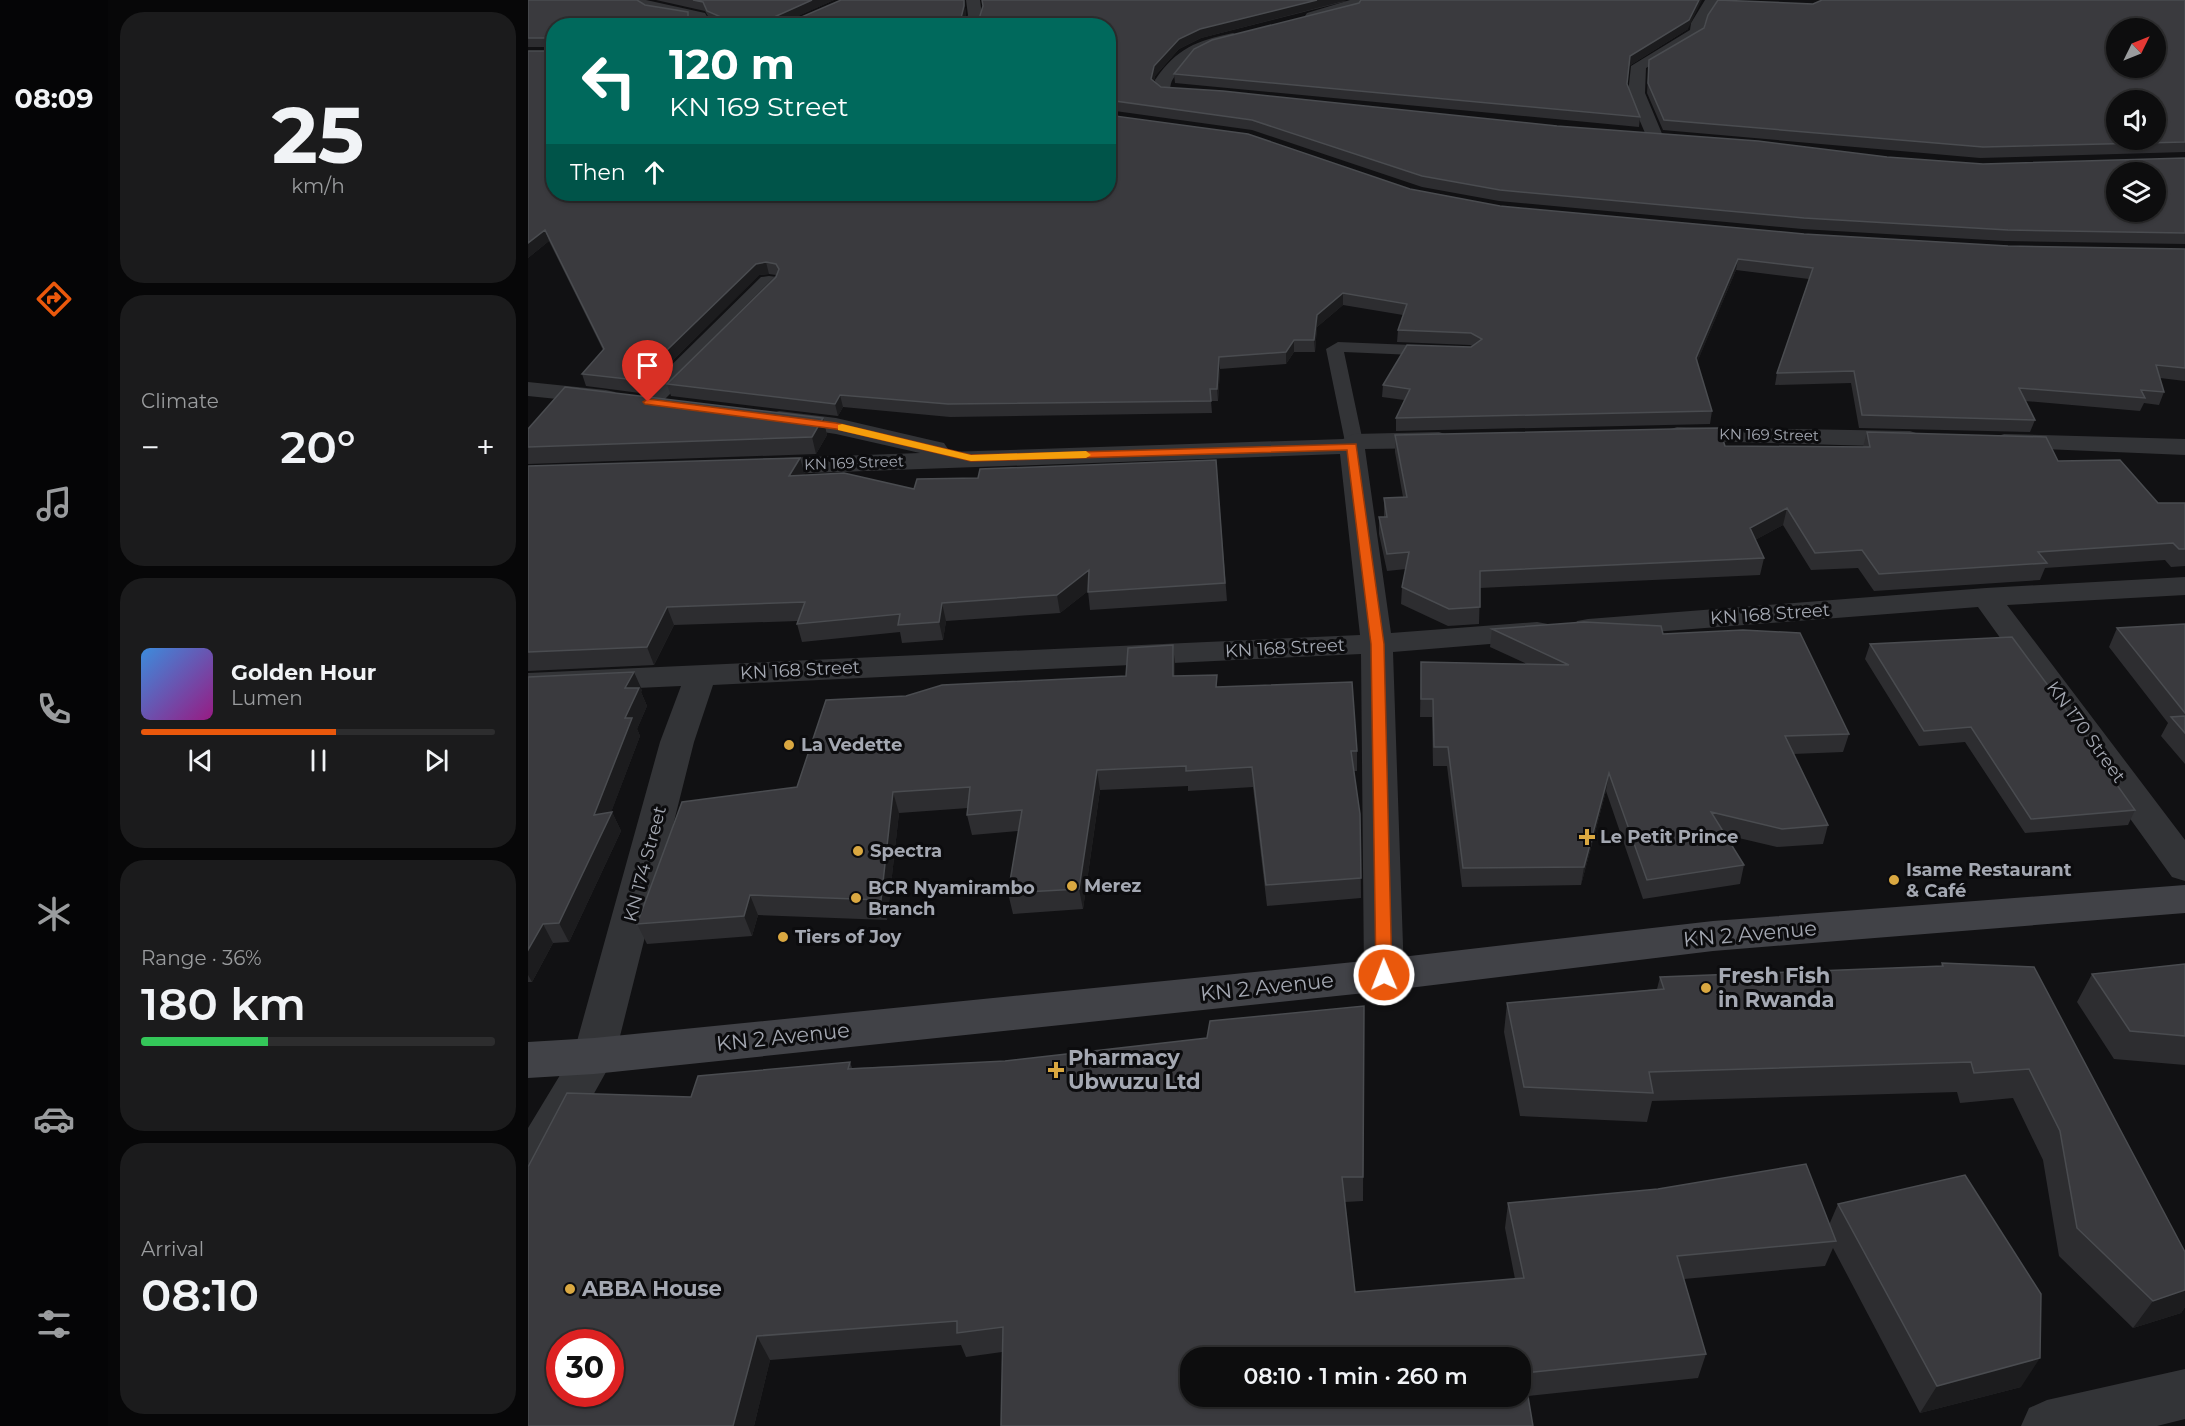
<!DOCTYPE html>
<html lang="en">
<head>
<meta charset="utf-8">
<style>
	:root { --surface:#0d0d0e; --page:#1b1b1c; --text:#f1f3f6; --muted:#9a9c9e; --line:#2d2d2e; --accent:#ea580c }
	body { margin:0; font-family:Montserrat,sans-serif; background:var(--page); color:var(--text); height:100vh; display:flex; flex-direction:column; font-size:22px; white-space:nowrap }
	* { box-sizing:border-box; margin:0 }
	p { font-size:20px; color:var(--muted) }
	.icon { flex:none; width:33px; height:33px; fill:none; stroke:currentColor; stroke-width:2; stroke-linecap:round; stroke-linejoin:round }
	.map { position:relative; flex:1; overflow:hidden }
	.drawer { display:flex; flex-direction:column; gap:12px; padding:12px; background:#070708; width:420px }
	.drawer>* { flex:none }
	.banner { position:absolute; left:18px; top:18px; width:570px; height:183px; border-radius:24px; box-shadow:0 2px 4px #0004,0 0 0 2px var(--line); background:#00695c; color:#fff; overflow:hidden }
	.needle { width:39px; rotate:47deg }
	.buttons { position:absolute; left:1578px; top:18px; display:grid; gap:12px }
	.buttons a { display:grid; place-items:center; width:60px; height:60px; border-radius:50%; background:var(--surface); box-shadow:0 2px 4px #0004,0 0 0 2px var(--line); font-size:30px }
	.speed { position:absolute; left:18px; top:1329px; display:flex; gap:12px; font-size:30px; font-weight:700; text-align:center }
	.speed>* { display:grid; place-content:center; width:78px; height:78px; border-radius:50%; background:var(--surface); box-shadow:0 2px 4px #0004,0 0 0 2px var(--line); line-height:1 }
	.speed .limit { border:9px solid #d22; background:#fff; color:#111 }
	.pin { position:absolute; display:grid; place-items:center; width:51px; height:51px; color:#fff; margin:-62px -26px; border-radius:50% 50% 50% 0; rotate:-45deg; box-shadow:0 0 6px #0007 }
	.pin .icon { rotate:45deg }
	.me { position:absolute; width:66px; margin:-33px; rotate:359deg; stroke-linejoin:round; filter:drop-shadow(0 0 4px #0008) }
	.turn { display:flex; align-items:center; gap:21px; height:126px; padding:0 24px; font-size:27px }
	.turn .icon { width:78px; height:78px; stroke-width:2.5 }
	.turn b { display:block; font-size:42px; line-height:51px }
	.then { display:flex; align-items:center; height:57px; padding:0 24px; background:#0003; gap:12px; font-size:22px }
	.big { font-size:45px; font-weight:600; line-height:1.1 }
	.drawer .card { flex:1; display:flex; flex-direction:column; justify-content:center; gap:9px; min-width:0; padding:0 21px; border-radius:24px; background:var(--page) }
	.drawer .dial { align-items:center; gap:0 }
	.dial b { font-size:78px; line-height:1 }
	.song { display:flex; align-items:center; gap:18px }
	.cover { width:72px; height:72px; border-radius:9px; background:linear-gradient(135deg,hsl(210 70% 55%),hsl(310 70% 35%)) }
	.played { height:6px; border-radius:3px; background:linear-gradient(90deg,var(--accent) 55%,var(--line) 55%) }
	.keys { display:flex; justify-content:space-around; direction:ltr }
	.heat { display:flex; justify-content:space-between; align-items:center; font-size:33px; direction:ltr }
	.charge { height:9px; border-radius:4px; background:linear-gradient(90deg,#34c759 36%,var(--line) 0) }
	.trip { position:absolute; left:652px; top:1347px; width:351px; height:60px; border-radius:24px; background:var(--surface); box-shadow:0 2px 4px #0004,0 0 0 2px var(--line); font-weight:600; line-height:60px; text-align:center }
	main { display:flex; flex:1; min-height:0 }
	.tabs { display:flex; flex-direction:column; width:108px; justify-content:space-around; align-items:center; background:#050506; color:var(--muted) }
	.tabs .icon { width:42px; height:42px }
	.tabs .on { color:var(--accent) }
	.tabs b { font-size:27px; color:var(--text) }
	.map>svg:first-child { display:block }
</style>
</head>
<body>
<main>
<nav class="tabs">
<b>08:09</b>
<svg class="icon on" aria-label="directions" viewBox="0 0 24 24"><path d="M12 3l9 9-9 9-9-9zM9 14v-3h6M13 9l2 2-2 2"/></svg>
<svg class="icon" aria-label="music" viewBox="0 0 24 24"><path d="M9 18V5l10-2v13"/><circle cx="6" cy="18" r="3"/><circle cx="16" cy="16" r="3"/></svg>
<svg class="icon" aria-label="phone" viewBox="0 0 24 24"><path d="M5 4h4l2 5-3 2q2 4 5 5l2-3 5 2v4C11 20 4 13 5 4z"/></svg>
<svg class="icon" aria-label="climate" viewBox="0 0 24 24"><path d="M12 3v18M4 7l16 10M4 17L20 7"/></svg>
<svg class="icon" aria-label="car" viewBox="0 0 24 24"><path d="M5 17H2v-5l4-1 3-4h7l3 4 3 1v5h-3M9 17h6M6 11h13"/><circle cx="7" cy="17" r="2"/><circle cx="17" cy="17" r="2"/></svg>
<svg class="icon" aria-label="filters" viewBox="0 0 24 24"><path d="M4 7h16M4 17h16"/><circle cx="9" cy="7" r="2"/><circle cx="15" cy="17" r="2"/></svg>
</nav>
<section class="drawer">
<div class="card dial"><b>25</b><p>km/h</p></div>
<div class="card"><p>Climate</p>
<div class="heat"><a>−</a><b class="big">20°</b><a>+</a></div>
</div>
<div class="card">
<div class="song"><i class="cover"></i><div><b>Golden Hour</b><p>Lumen</p></div></div>
<div class="played"></div>
<div class="keys"><svg class="icon" aria-label="previous" viewBox="0 0 24 24"><path d="M18 5L8 12l10 7zM5 5v14"/></svg><svg class="icon" aria-label="pause" viewBox="0 0 24 24"><path d="M8 5v14M16 5v14"/></svg><svg class="icon" aria-label="next" viewBox="0 0 24 24"><path d="M6 5l10 7-10 7zM19 5v14"/></svg></div>
</div>
<div class="card"><p>Range · 36%</p><b class="big">180 km</b><div class="charge"></div></div>
<div class="card"><p>Arrival</p><b class="big">08:10</b></div>
</section>
<div class="map">
<svg width="1657" height="1426" viewBox="0 0 1657 1426">
	<rect width="100%" height="100%" fill="#111113"/>
	<g fill="none" stroke-linecap="round" stroke-linejoin="round">
		<path fill="#333437" fill-rule="evenodd" d="M810,342L909,346L918,351L909,356L816,352L835,442L826,448L817,442L798,349Z"/>
		<path fill="#333437" fill-rule="evenodd" d="M99,0H118L177,13L180,18L179,21L195,26H163L165,19L120,11Z
			M438,0H452L454,15L451,26H436L440,15Z
			M822,0H837L830,9L784,20L777,16L779,13Z
			M1177,0H1191L1177,23L1174,35L1118,68L1117,93L1135,136L1132,140H1120L1100,93L1103,66L1162,30L1163,23Z
			M705,33L713,38L710,41C683,48 661,53 645,79C642,83 643,88 640,93H628L627,80C649,48 668,41 705,33Z
			M241,276L249,277L252,282L249,287L129,407L120,409L111,407L108,402L111,397L233,277Z
			M0,382L78,390L87,392L90,397L87,402L78,404L0,396Z
			M251,411L308,418L407,441L416,443L420,449L418,452L815,439L826,434L911,432L920,435L924,440L920,445L911,448L837,449L863,633L1009,622L1020,624L1024,631L1020,638L1009,640L865,652L876,975L870,986L856,991L842,986L836,975L833,654L185,685L166,742L87,1056L16,1183L0,1189V1128L46,1052L132,742L153,686L0,693V673L832,635L812,454L228,475L219,473L215,467L219,461L228,459L392,453L308,434L242,424L238,419L242,414Z
			M1149,427L1382,431L1391,434L1395,439L1391,444L1382,447L1140,440L1136,435L1140,430Z
			M1476,434L1657,439V455L1467,447L1463,442L1467,437Z
			M1657,577V595L1479,605L1657,840V881L1644,877L1450,607L1060,637L1049,635L1045,628L1049,621L1060,619L1458,588Z
			M1657,1369V1419L1629,1426H1493L1501,1408L1519,1400Z"/>
		<path fill="#414247" fill-rule="evenodd" d="M1657,885V913L1185,951L856,991L66,1074L0,1078V1042L66,1038L856,959L1185,921Z"/>
	</g>
	<path fill="#2d2d30" d="M0,0L117,5L162,19L181,18L177,11L128,0H306L263,19H269L313,0H436L438,15L437,19H451L819,1L673,38L651,49L627,76L626,81L633,87L1029,126L1359,157L1455,164L1657,158V244L1477,241L1274,229L971,201L894,187L724,130L580,110V26H26L972,206L1276,234L1480,246L1657,249V381L1632,378L1636,392L1631,405L1616,403L1612,411L1497,401L1507,420L1502,432L1331,428L1323,383L1247,385L1249,373L1281,279L1208,270L1169,362L1184,411L1182,424L868,431V418L876,400L854,397L855,385L944,346L942,345L869,342L870,330L875,315L815,305L789,327L787,352H766L758,364L692,369L690,401H683L684,413L422,417L315,407L310,416L143,396L139,384L248,275L241,274L231,275L112,393L58,386L54,374L75,350L21,241L0,258V51H24V47H0Z
		M1657,0V152L1452,158L1135,130L1119,93L1121,60L1285,4Z
		M831,3L1160,29L1101,66L1099,84L1112,117L1111,127L647,83L646,74Z
		M295,418L299,435L288,454L0,464V429Z
		M1339,432L1530,461L1630,503H1657V566L1643,567L1637,560L1517,568L1512,580L1346,591L1330,568L1283,570L1255,525L1227,540L1236,558L1232,575L952,588L951,624L920,626L873,604L874,587L878,569L859,571L851,534V517H856V498L875,497L867,452V435L1197,446L1335,447Z
		M688,460L699,601L562,610L560,591L532,613L418,621L415,640L374,643L372,632L274,642L269,624L270,621L146,625L126,665L0,671V466L277,475H276L386,489L450,478Z
		M1657,624V764L1633,736L1640,723L1581,647L1589,628Z
		M964,629L1135,634L1321,734L1315,752L1265,754L1300,825L1295,844L1249,847L1198,835L1216,865L1212,884L1115,899L1078,791L1053,885L934,887L919,766H905L904,717H892L893,662L999,664L962,647Z
		M1342,644L1573,757L1571,760L1607,810L1600,825L1497,833L1437,742L1391,746L1337,659Z
		M645,645L647,665V676L690,687L829,751V771H826L832,814L833,898L739,906L725,787L660,791V786L572,790L555,909L485,914L480,893L491,831L444,835L439,815L440,808L371,813L359,920L230,915L224,936L119,944L109,924L378,696L598,676Z
		M0,677L114,690L113,692L119,706L109,729L112,736L83,812H84L93,831L41,942L25,943L4,982H0Z
		M1414,963L1657,1252V1307L1653,1313L1605,1328L1531,1256L1515,1160L1485,1098L1432,1103L1429,1092L1124,1101L1119,1122L992,1116L976,1032L979,1003L1129,989L1132,977L1413,966Z
		M1657,964V1065L1586,1059L1549,1002L1564,974Z
		M836,1006L835,1201L817,1202L827,1292L987,1279L977,1228L980,1203L1301,1225L1310,1204L1493,1387L1392,1413L1305,1248L1297,1266L1156,1279L1178,1354L1170,1378L1000,1396L474,1352L438,1357L433,1345L242,1360L226,1426H0L163,1097L322,1062L324,1068L477,1061L679,1038Z"/>
	<path fill="#1c1c1e" d="M284,0H306L248,26L244,18Z
		M436,0L438,15L435,26L433,18Z
		M789,0H820L673,38L651,49L627,76L624,88L623,79L626,66L651,39L672,29Z
		M1171,0H1174L1160,29L1101,66L1102,56Z
		M17,230L21,241L0,258V243Z
		M1210,259L1208,270L1166,370L1168,358Z
		M238,262L241,274L231,275L112,393L108,380L228,264Z
		M815,293V305L789,327L787,352L786,340L789,315Z
		M766,340V352L758,364V352Z
		M691,357L692,369L690,401L689,389Z
		M312,395L315,407L310,416L307,404Z
		M295,418L299,435L288,454L284,437Z
		M272,458L277,475L266,493L261,476Z
		M1259,508L1255,525L1218,545L1222,528Z
		M561,570L564,588L532,613L529,595Z
		M414,603L418,621L415,640L411,622Z
		M139,607L146,625L126,665L119,647Z
		M645,645L647,665V696L645,676Z
		M106,672L114,690L113,692L119,706L109,729L112,736L79,823L84,812L93,831L41,942L31,923L97,718V688Z
		M569,770L572,790L555,909L551,889Z
		M1081,773L1078,791L1053,885L1056,867Z
		M365,792L371,813L359,920L353,900Z
		M222,895L230,915L224,936L216,916Z
		M15,924L25,943L4,982L0,975V950Z
		M1657,1290V1307L1653,1313L1605,1328L1625,1301Z
		M229,1336L242,1360L226,1426H205Z
		M1512,1358L1493,1387L1392,1413L1409,1386Z"/>
	<path fill="#3a3a3e" stroke="#4a4c50" stroke-width="1.5" fill-rule="evenodd" d="M0,0H109L117,5L160,12V19L195,18L179,11L175,2L165,0H284L244,18L269,19L313,0H436V6L433,18L451,19L455,6L454,0H789L672,29L651,39L626,66L623,79L633,87L695,91L1029,126L1230,141L1359,157L1455,164L1657,158V233L1480,230L1276,218L972,190L894,176L724,120L580,100V26H26V194H580V115L720,134L882,189L972,206L1276,234L1480,246L1657,249V368L1628,365L1636,392L1613,390L1617,398L1491,388L1507,420L1334,415L1326,371L1249,373L1285,268L1210,259L1168,358L1184,411L868,418L882,389L855,385L879,345L943,347L954,339L943,333L870,330L879,304L815,293L789,315L786,340H766L758,352L691,357L689,389H682L683,401L420,404L312,395L307,404L139,384L248,277L251,269L248,264L238,262L228,264L108,380L54,374L76,349L17,230L0,243V51H24V38H0ZM1588,172H1628V212H1588Z
		M833,0H1171L1161,20L1102,56L1099,84L1112,117L646,74L666,49L684,40L831,3Z
		M1190,0L1285,4L1294,0H1657V142L1455,147L1136,120L1120,83L1121,60L1176,28L1180,15ZM1588,28H1628V68H1588ZM1588,100H1628V140H1588Z
		M37,387L295,418L284,437L0,447V429Z
		M1191,428L1197,446L1342,447L1339,432L1518,437L1530,461L1592,460L1630,503H1657V549H1651L1645,543L1510,552L1519,563L1351,574L1334,550L1287,553L1259,508L1222,528L1236,558L952,571V607L921,609L874,587L881,552L859,554L851,517H859L856,498L879,497L867,435Z
		M272,458L261,476L316,473L386,489L389,479L450,478L452,469L688,460L697,583L560,592L561,570L529,595L414,603L411,622L370,625L372,614L269,624L277,602L139,607L119,647L0,652V466Z
		M1056,622L1133,626L1135,634L1215,630L1272,633L1321,734L1257,736L1300,825L1254,829L1183,812L1216,865L1119,880L1081,773L1056,867L935,868L920,747H906L905,699H893V662L1041,665L964,629Z
		M1657,624V713L1589,628Z
		M1484,637L1573,757H1569L1607,810L1503,819L1443,727L1396,731L1342,644Z
		M645,645V676L689,675L688,687L824,682L829,751H823L832,814L833,878L738,885L724,767L658,771V766L569,770L551,889L480,893L494,810L439,815L442,787L365,792L353,900L222,895L216,916L109,924L154,802L269,787L298,700L378,696L414,685L598,676L600,648Z
		M106,672L97,688H111L97,718H104L66,815L84,812L31,923L15,924L0,950V677Z
		M1657,716V733L1643,717Z
		M1414,963L1506,967L1657,1252V1290L1625,1301L1549,1228L1532,1131L1501,1069L1446,1073L1443,1062L1121,1072L1125,1093L996,1087L979,1003L1136,989L1132,977L1415,966Z
		M1657,964V1036L1602,1031L1564,974Z
		M836,1006L835,1177H814L827,1292L996,1278L980,1203L1130,1189L1278,1164L1308,1241L1149,1256L1178,1354L996,1373L1005,1426H473L475,1327L429,1333V1321L229,1336L205,1426H0V1167L39,1093L163,1097L170,1076L322,1062L320,1069L477,1061L679,1038L682,1021ZM32,1342H82V1394H32ZM663,1358H993V1396H663Z
		M1437,1175L1513,1294L1512,1358L1409,1386L1310,1204Z"/>
	<path fill="#ea580c" stroke="#983908" stroke-width="1.5" d="M120,399L308,423L443,455L828,444L856,644L864,975L862,980H850L848,975L843,644L819,450L443,461L308,429L117,404L115,402Z"/>
	<path fill="#f59e0b" d="M314,424L443,455L558,451L563,455L558,458L443,461L310,430V425Z"/>
	<g fill="#daa841" stroke="#0c0c0e" stroke-width="2">
		<circle cx="261" cy="745" r="6"/>
		<path d="M1056 828h6v6h6v6h-6v6h-6v-6h-6v-6h6z"/>
		<circle cx="330" cy="851" r="6"/>
		<circle cx="1366" cy="880" r="6"/>
		<circle cx="544" cy="886" r="6"/>
		<circle cx="328" cy="898" r="6"/>
		<circle cx="255" cy="937" r="6"/>
		<circle cx="1178" cy="988" r="6"/>
		<path d="M525 1061h6v6h6v6h-6v6h-6v-6h-6v-6h6z"/>
		<circle cx="42" cy="1289" r="6"/>
	</g>
	<g text-anchor="middle" stroke-width="6" stroke-linejoin="round" paint-order="stroke">
		<g font-size="15" fill="#a4a8b2" stroke="#0c0c0e">
			<text transform="translate(1241 435) rotate(1)" y="5">KN 169 Street</text>
			<text transform="translate(326 463) rotate(-2)" y="5">KN 169 Street</text>
		</g>
		<g font-size="18" fill="#a4a8b2" stroke="#0c0c0e">
			<text transform="translate(1242 614) rotate(-4)" y="6">KN 168 Street</text>
			<text transform="translate(757 648) rotate(-3)" y="6">KN 168 Street</text>
			<text transform="translate(272 670) rotate(-3)" y="6">KN 168 Street</text>
			<text transform="translate(1558 732) rotate(54)" y="6">KN 170 Street</text>
			<text transform="translate(117 864) rotate(-75)" y="6">KN 174 Street</text>
		</g>
		<g font-size="18" font-weight="bold" fill="#a4a8b2" stroke="#0c0c0e" text-anchor="start">
			<text x="273" y="751">La Vedette</text>
			<text x="1072" y="843">Le Petit Prince</text>
			<text x="342" y="857">Spectra</text>
			<text x="1378" y="876">Isame Restaurant<tspan x="1378" dy="21">&amp; Café</tspan></text>
			<text x="556" y="892">Merez</text>
			<text x="340" y="894">BCR Nyamirambo<tspan x="340" dy="21">Branch</tspan></text>
			<text x="267" y="943">Tiers of Joy</text>
		</g>
		<g font-size="21" fill="#a4a8b2" stroke="#0c0c0e">
			<text transform="translate(1222 934) rotate(-5)" y="7">KN 2 Avenue</text>
			<text transform="translate(739 987) rotate(-6)" y="7">KN 2 Avenue</text>
			<text transform="translate(255 1037) rotate(-6)" y="7">KN 2 Avenue</text>
		</g>
		<g font-size="21" font-weight="bold" fill="#a4a8b2" stroke="#0c0c0e" text-anchor="start">
			<text x="1190" y="983">Fresh Fish<tspan x="1190" dy="24">in Rwanda</tspan></text>
			<text x="540" y="1065">Pharmacy<tspan x="540" dy="24">Ubwuzu Ltd</tspan></text>
			<text x="54" y="1296">ABBA House</text>
		</g>
	</g>
</svg>
<div class="buttons">
<a><svg class="needle" viewBox="-14 -14 28 28"><path d="M0-13l5 13h-10z" fill="#e53935"/><path d="M0 13l5-13h-10z" fill="#9a9c9e"/></svg></a>
<a><svg class="icon" aria-label="sound" viewBox="0 0 24 24"><path d="M4 9h4l5-4v14l-5-4H4zM17 9q2 3 0 6"/></svg></a>
<a><svg class="icon" aria-label="layers" viewBox="0 0 24 24"><path d="M12 4l9 5-9 5-9-5zM3 14l9 5 9-5"/></svg></a>
</div>
<div class="speed"><div class="limit">30</div></div>
<div class="pin" style="left:120px;top:402px;background:#d93025"><svg class="icon" aria-label="arrive" viewBox="0 0 24 24"><path d="M6 21V4h12l-3 4 3 4H6"/></svg></div>
<svg class="me" style="left:856px;top:975px" viewBox="-20 -20 40 40"><circle r="17" fill="#ea580c" stroke="#fff" stroke-width="3"/><path d="M0-11L8 9 0 5-8 9z" fill="#fff"/></svg>
<div class="trip">08:10 · 1 min · 260 m</div>
<div class="banner">
<div class="turn"><svg class="icon" aria-label="left" viewBox="0 0 24 24"><path d="M17 20v-9H6M10 6l-5 5 5 5"/></svg><div><b>120 m</b>KN 169 Street</div></div>
<div class="then">Then<svg class="icon" aria-label="ahead" viewBox="0 0 24 24"><path d="M12 20V5M6 11l6-6 6 6"/></svg></div>
</div>
</div>
</main>
</body>
</html>
